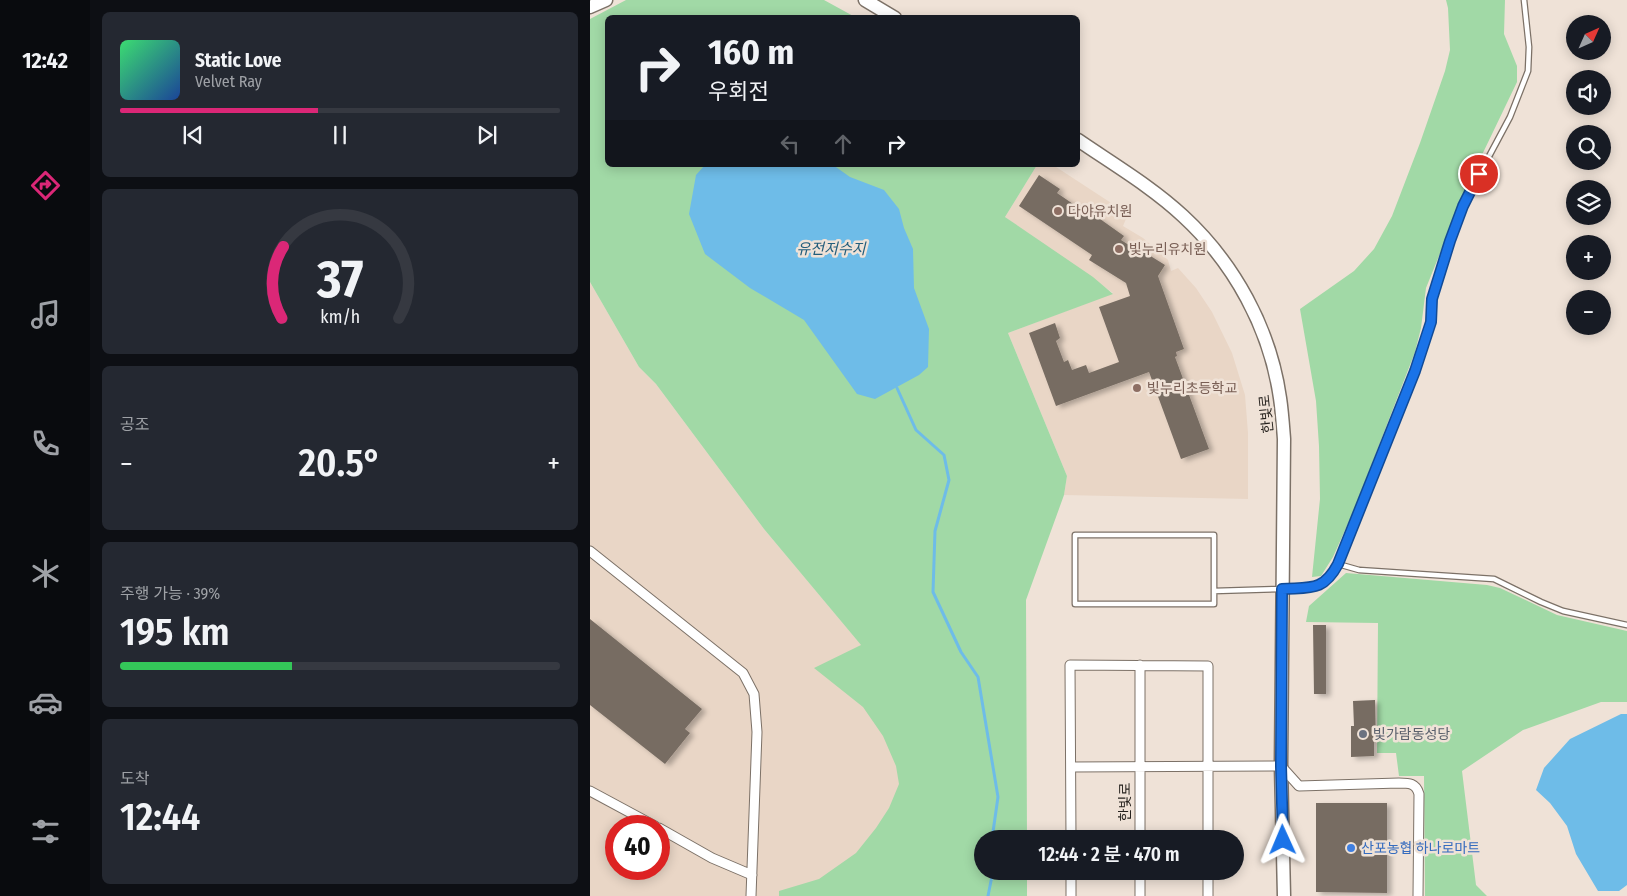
<!DOCTYPE html>
<html lang="ko">
<head>
<meta charset="utf-8">
<style>
	:root { --surface:#171b24; --page:#242831; --text:#f1f3f6; --muted:#9ea1a6; --line:#363941; --accent:#db2777 }
	body { margin:0; font-family:"Fira Sans Condensed","Noto Sans KR",sans-serif; background:var(--page); color:var(--text); height:100vh; display:flex; flex-direction:column; font-size:19px; white-space:nowrap }
	* { box-sizing:border-box; margin:0 }
	p { font-size:16px; color:var(--muted) }
	.icon { flex:none; width:28px; height:28px; fill:none; stroke:currentColor; stroke-width:2; stroke-linecap:round; stroke-linejoin:round }
	.map { position:relative; flex:1; overflow:hidden }
	.sheet { display:flex; flex-direction:column; gap:12px; padding:12px; background:#0d0f14; width:500px }
	.sheet>* { flex:none }
	.banner { position:absolute; left:15px; top:15px; width:475px; height:152px; border-radius:8px; box-shadow:0 2px 12px #0003; background:#171b24; color:var(--text); overflow:hidden }
	.needle { width:32px; rotate:45deg }
	.buttons { position:absolute; left:976px; top:15px; display:grid; gap:10px }
	.buttons a { display:grid; place-items:center; width:45px; height:45px; border-radius:50%; background:var(--surface); box-shadow:0 2px 12px #0003; font-size:25px }
	.speed { position:absolute; left:15px; top:815px; display:flex; gap:10px; font-size:25px; font-weight:700; text-align:center }
	.speed>* { display:grid; place-content:center; width:65px; height:65px; border-radius:50%; background:var(--surface); box-shadow:0 2px 12px #0003; line-height:1 }
	.speed .limit { border:8px solid #d22; background:#fff; color:#111 }
	.pin { position:absolute; display:grid; place-items:center; width:42px; height:42px; color:#fff; margin:-21px; border:2px solid #fff; border-radius:50%; box-shadow:0 1px 5px #0007 }
	.me { position:absolute; width:55px; margin:-28px; rotate:359deg; stroke-linejoin:round; filter:drop-shadow(0 0 4px #0008) }
	.turn { display:flex; align-items:center; gap:18px; height:105px; padding:0 20px; font-size:22px }
	.turn .icon { width:65px; height:65px; stroke-width:2.5 }
	.turn b { display:block; font-size:35px; line-height:42px }
	.lanes { display:flex; align-items:center; height:48px; padding:0 20px; background:#0003; justify-content:center; gap:25px; direction:ltr }
	.lanes .off { opacity:.35 }
	.big { font-size:38px; font-weight:600; line-height:1.1 }
	.sheet .widget { flex:1; display:flex; flex-direction:column; justify-content:center; gap:8px; min-width:0; padding:0 18px; border-radius:8px; background:var(--page) }
	.sheet .dial { align-items:center; gap:0 }
	.dial svg { height:130px; overflow:visible; fill:none; stroke:var(--line); stroke-width:7; stroke-linecap:round; text-anchor:middle }
	.dial text { fill:var(--text); stroke:none }
	.song { display:flex; align-items:center; gap:15px }
	.cover { width:60px; height:60px; border-radius:8px; background:linear-gradient(135deg,hsl(140 70% 55%),hsl(220 70% 35%)) }
	.played { height:5px; border-radius:2px; background:linear-gradient(90deg,var(--accent) 45%,var(--line) 45%) }
	.keys { display:flex; justify-content:space-around; direction:ltr }
	.heat { display:flex; justify-content:space-between; align-items:center; font-size:28px; direction:ltr }
	.charge { height:8px; border-radius:4px; background:linear-gradient(90deg,#34c759 39%,var(--line) 0) }
	.trip { position:absolute; left:384px; top:830px; width:270px; height:50px; border-radius:25px; background:var(--surface); box-shadow:0 2px 12px #0003; font-weight:600; line-height:50px; text-align:center }
	main { display:flex; flex:1; min-height:0 }
	.tab-bar { display:flex; flex-direction:column; width:90px; justify-content:space-around; align-items:center; background:#090b0e; color:var(--muted) }
	.tab-bar .icon { width:35px; height:35px }
	.tab-bar .active { color:var(--accent) }
	.tab-bar b { font-size:22px; color:var(--text) }
	.map>svg:first-child { display:block }
</style>
</head>
<body>
<main>
<nav class="tab-bar">
<b>12:42</b>
<svg class="icon active" aria-label="directions" viewBox="0 0 24 24"><path d="M12 3l9 9-9 9-9-9zM9 14v-3h6M13 9l2 2-2 2"/></svg>
<svg class="icon" aria-label="music" viewBox="0 0 24 24"><path d="M9 18V5l10-2v13"/><circle cx="6" cy="18" r="3"/><circle cx="16" cy="16" r="3"/></svg>
<svg class="icon" aria-label="phone" viewBox="0 0 24 24"><path d="M5 4h4l2 5-3 2q2 4 5 5l2-3 5 2v4C11 20 4 13 5 4z"/></svg>
<svg class="icon" aria-label="climate" viewBox="0 0 24 24"><path d="M12 3v18M4 7l16 10M4 17L20 7"/></svg>
<svg class="icon" aria-label="car" viewBox="0 0 24 24"><path d="M5 17H2v-5l4-1 3-4h7l3 4 3 1v5h-3M9 17h6M6 11h13"/><circle cx="7" cy="17" r="2"/><circle cx="17" cy="17" r="2"/></svg>
<svg class="icon" aria-label="filters" viewBox="0 0 24 24"><path d="M4 7h16M4 17h16"/><circle cx="9" cy="7" r="2"/><circle cx="15" cy="17" r="2"/></svg>
</nav>
<section class="sheet">
<div class="widget">
<div class="song"><i class="cover"></i><div><b>Static Love</b><p>Velvet Ray</p></div></div>
<div class="played"></div>
<div class="keys"><svg class="icon" aria-label="previous" viewBox="0 0 24 24"><path d="M18 5L8 12l10 7zM5 5v14"/></svg><svg class="icon" aria-label="pause" viewBox="0 0 24 24"><path d="M8 5v14M16 5v14"/></svg><svg class="icon" aria-label="next" viewBox="0 0 24 24"><path d="M6 5l10 7-10 7zM19 5v14"/></svg></div>
</div>
<div class="widget dial"><svg viewBox="0 0 100 80">
<path d="M14 69A42 42 0 1 1 86 69"/>
<path d="M14 69A42 42 0 0 1 15 25" stroke="#db2777"/>
<text x="50" y="56" font-size="32" font-weight="700">37</text>
<text x="50" y="72" font-size="11">km/h</text>
</svg></div>
<div class="widget"><p>공조</p>
<div class="heat"><a>−</a><b class="big">20.5°</b><a>+</a></div>
</div>
<div class="widget"><p>주행 가능 · 39%</p><b class="big">195 km</b><div class="charge"></div></div>
<div class="widget"><p>도착</p><b class="big">12:44</b></div>
</section>
<div class="map">
<svg width="1037" height="896" viewBox="0 0 1037 896">
	<defs>
		<filter id="shadow"><feDropShadow dx="4.5" dy="2.5" stdDeviation="2.5" flood-color="#0004"/></filter>
	</defs>
	<rect width="100%" height="100%" fill="#efe2d7"/>
	<path fill="#e9d6c6" fill-rule="evenodd" d="M447,165H463L538,214L533,226L553,238L578,260L581,271L588,268L606,288L622,312L642,353L655,395L658,433V499L474,495L477,476L418,333L523,293L415,217Z
		M0,282L49,367L66,384L174,529L339,726L360,896H0ZM26,826H69V869H26Z"/>
	<path fill="#a1d9a6" d="M36,0H234L265,17L18,18V165H447L415,217L503,277L523,294L418,333L477,476L474,495L436,600L437,839H392V871H437V896H189V891L229,879L266,853L286,828L299,808L309,784L306,766L293,736L273,707L224,668L271,645L174,529L66,384L49,367L0,282V19Z
		M856,0H915L914,34L927,66V82L878,184L836,288L831,328L825,352L764,510L743,557L731,576L722,577L730,499L729,446L726,401L710,309L764,271L784,249L802,216L830,143L855,71L860,50L858,8Z
		M756,573L897,585L910,588L967,615L1037,631V702H1011L933,730L872,771L886,885L897,896H835L834,776H809L806,753H787L788,623L716,622L719,606Z"/>
	<path fill="#6ebce8" d="M115,165H243L260,177L294,190L309,209L314,228L323,249L324,288L339,329L338,367L329,375L285,399L267,394L214,320L160,288L115,254L99,214L106,175Z
		M1031,714H1037V885L1029,891H1008L986,854L977,826L960,803L946,790L954,768L980,739Z"/>
	<g fill="none" stroke-linecap="round" stroke-linejoin="round">
		<path stroke="#6ebce8" stroke-width="3" d="M307,388L326,430L354,455L359,480L345,531L343,592L371,652L388,677L408,797L402,839
			M398,896L403,871"/>
	</g>
	<path fill="#776c62" filter="url(#shadow)" d="M449,175L470,189L467,193L486,206L489,204L534,236L531,240L545,249L546,247L575,265L568,276L594,349L586,352L587,356L585,357L619,449L591,459L559,372L466,406L439,333L465,323L470,338L466,341L474,362L478,360L482,370L496,365L499,373L529,362L509,307L540,296L536,283L499,260L502,255L429,206Z
		M0,619L112,709L95,729L100,733L75,764L0,705Z
		M723,625H736V694H724Z
		M785,700L786,743H784V756L761,757V726H764L763,701Z
		M726,803H797V893L726,892Z"/>
	<g fill="none" stroke-linecap="round" stroke-linejoin="round">
		<g stroke="#7c7167" stroke-width="7">
			<path id="lane" d="M485,535H624V604H485Z
				M748,564L769,570L904,579L951,602L973,611L1037,625
				M624,591L692,589L730,585L742,575L748,564L825,371L841,322L842,299L873,205L920,117L938,71L939,47L934,0"/>
		</g>
		<g stroke="#7c7167" stroke-width="11">
			<path id="street" d="M0,551L153,673L164,694L167,732L161,896
				M481,767L691,766L709,786L809,783C819,783 826,783 829,794L828,896
				M0,791L65,826
				M69,828L122,858L162,875
				M481,839L480,665L618,666V839
				M550,839V665
				M481,871V896
				M550,896V871
				M618,896V871"/>
		</g>
		<g stroke="#7c7167" stroke-width="15">
			<path id="secondary" d="M275,0L305,18
				M0,7L16,0
				M488,140C523,164 562,187 593,216C644,263 680,328 690,398C692,411 693,426 694,439L691,766L694,896"/>
		</g>
		<use href="#lane" stroke="#fff" stroke-width="4.5"/>
		<use href="#street" stroke="#fff" stroke-width="9"/>
		<use href="#secondary" stroke="#fff" stroke-width="12"/>
	</g>
	<g fill="none" stroke-linecap="round" stroke-linejoin="round">
		<g stroke="#114b97" stroke-width="12">
			<path id="route" d="M693,840L691,766L692,589C720,587 733,592 748,564L825,371L841,322L842,299L860,241L873,206L889,174"/>
		</g>
		<use href="#route" stroke="#1a73e8" stroke-width="9"/>
	</g>
	<g fill="#8d6e63" stroke="#efe2d7" stroke-width="2">
		<circle cx="468" cy="211" r="5"/>
		<circle cx="529" cy="249" r="5"/>
		<circle cx="547" cy="388" r="5"/>
	</g>
	<circle fill="#6b7280" stroke="#efe2d7" stroke-width="2" cx="773" cy="734" r="5"/>
	<circle fill="#3f7fe0" stroke="#efe2d7" stroke-width="2" cx="761" cy="848" r="5"/>
	<g text-anchor="middle" stroke-width="5" stroke-linejoin="round" paint-order="stroke">
		<g font-size="14" fill="#785e54" stroke="#efe2d7" text-anchor="start">
			<text x="478" y="216">다야유치원</text>
			<text x="539" y="254">빛누리유치원</text>
			<text x="557" y="393">빛누리초등학교</text>
		</g>
		<g font-size="14" fill="#26221e" stroke="#efe2d7">
			<text transform="translate(676 414) rotate(-96)" y="5">한빛로</text>
			<text transform="translate(535 802) rotate(-90)" y="5">한빛로</text>
		</g>
		<g font-size="14" fill="#5b616d" stroke="#efe2d7" text-anchor="start">
			<text x="783" y="739">빛가람동성당</text>
		</g>
		<g font-size="14" fill="#366cbe" stroke="#efe2d7" text-anchor="start">
			<text x="771" y="853">산포농협 하나로마트</text>
		</g>
		<g font-size="15" font-style="italic" fill="#225d7b" stroke="#efe2d7">
			<text x="241" y="254">유전저수지</text>
		</g>
	</g>
</svg>
<div class="buttons">
<a><svg class="needle" viewBox="-14 -14 28 28"><path d="M0-13l5 13h-10z" fill="#e53935"/><path d="M0 13l5-13h-10z" fill="#9ea1a6"/></svg></a>
<a><svg class="icon" aria-label="sound" viewBox="0 0 24 24"><path d="M4 9h4l5-4v14l-5-4H4zM17 9q2 3 0 6"/></svg></a>
<a><svg class="icon" aria-label="search" viewBox="0 0 24 24"><circle cx="10" cy="10" r="6"/><path d="M15 15l6 6"/></svg></a>
<a><svg class="icon" aria-label="layers" viewBox="0 0 24 24"><path d="M12 4l9 5-9 5-9-5zM3 14l9 5 9-5"/></svg></a>
<a>+</a>
<a>−</a>
</div>
<div class="speed"><div class="limit">40</div></div>
<div class="pin" style="left:889px;top:174px;background:#d93025"><svg class="icon" aria-label="arrive" viewBox="0 0 24 24"><path d="M6 21V4h12l-3 4 3 4H6"/></svg></div>
<svg class="me" style="left:693px;top:840px" viewBox="-20 -20 40 40"><path d="M0-17L14 15 0 8-14 15z" fill="#1a73e8" stroke="#fff" stroke-width="4"/></svg>
<div class="trip">12:44 · 2 분 · 470 m</div>
<div class="banner">
<div class="turn"><svg class="icon" aria-label="right" viewBox="0 0 24 24"><path d="M7 20v-9h11M14 6l5 5-5 5"/></svg><div><b>160 m</b>우회전</div></div>
<div class="lanes"><svg class="icon off" aria-label="left" viewBox="0 0 24 24"><path d="M17 20v-9H6M10 6l-5 5 5 5"/></svg><svg class="icon off" aria-label="ahead" viewBox="0 0 24 24"><path d="M12 20V5M6 11l6-6 6 6"/></svg><svg class="icon" aria-label="right" viewBox="0 0 24 24"><path d="M7 20v-9h11M14 6l5 5-5 5"/></svg></div>
</div>
</div>
</main>
</body>
</html>
